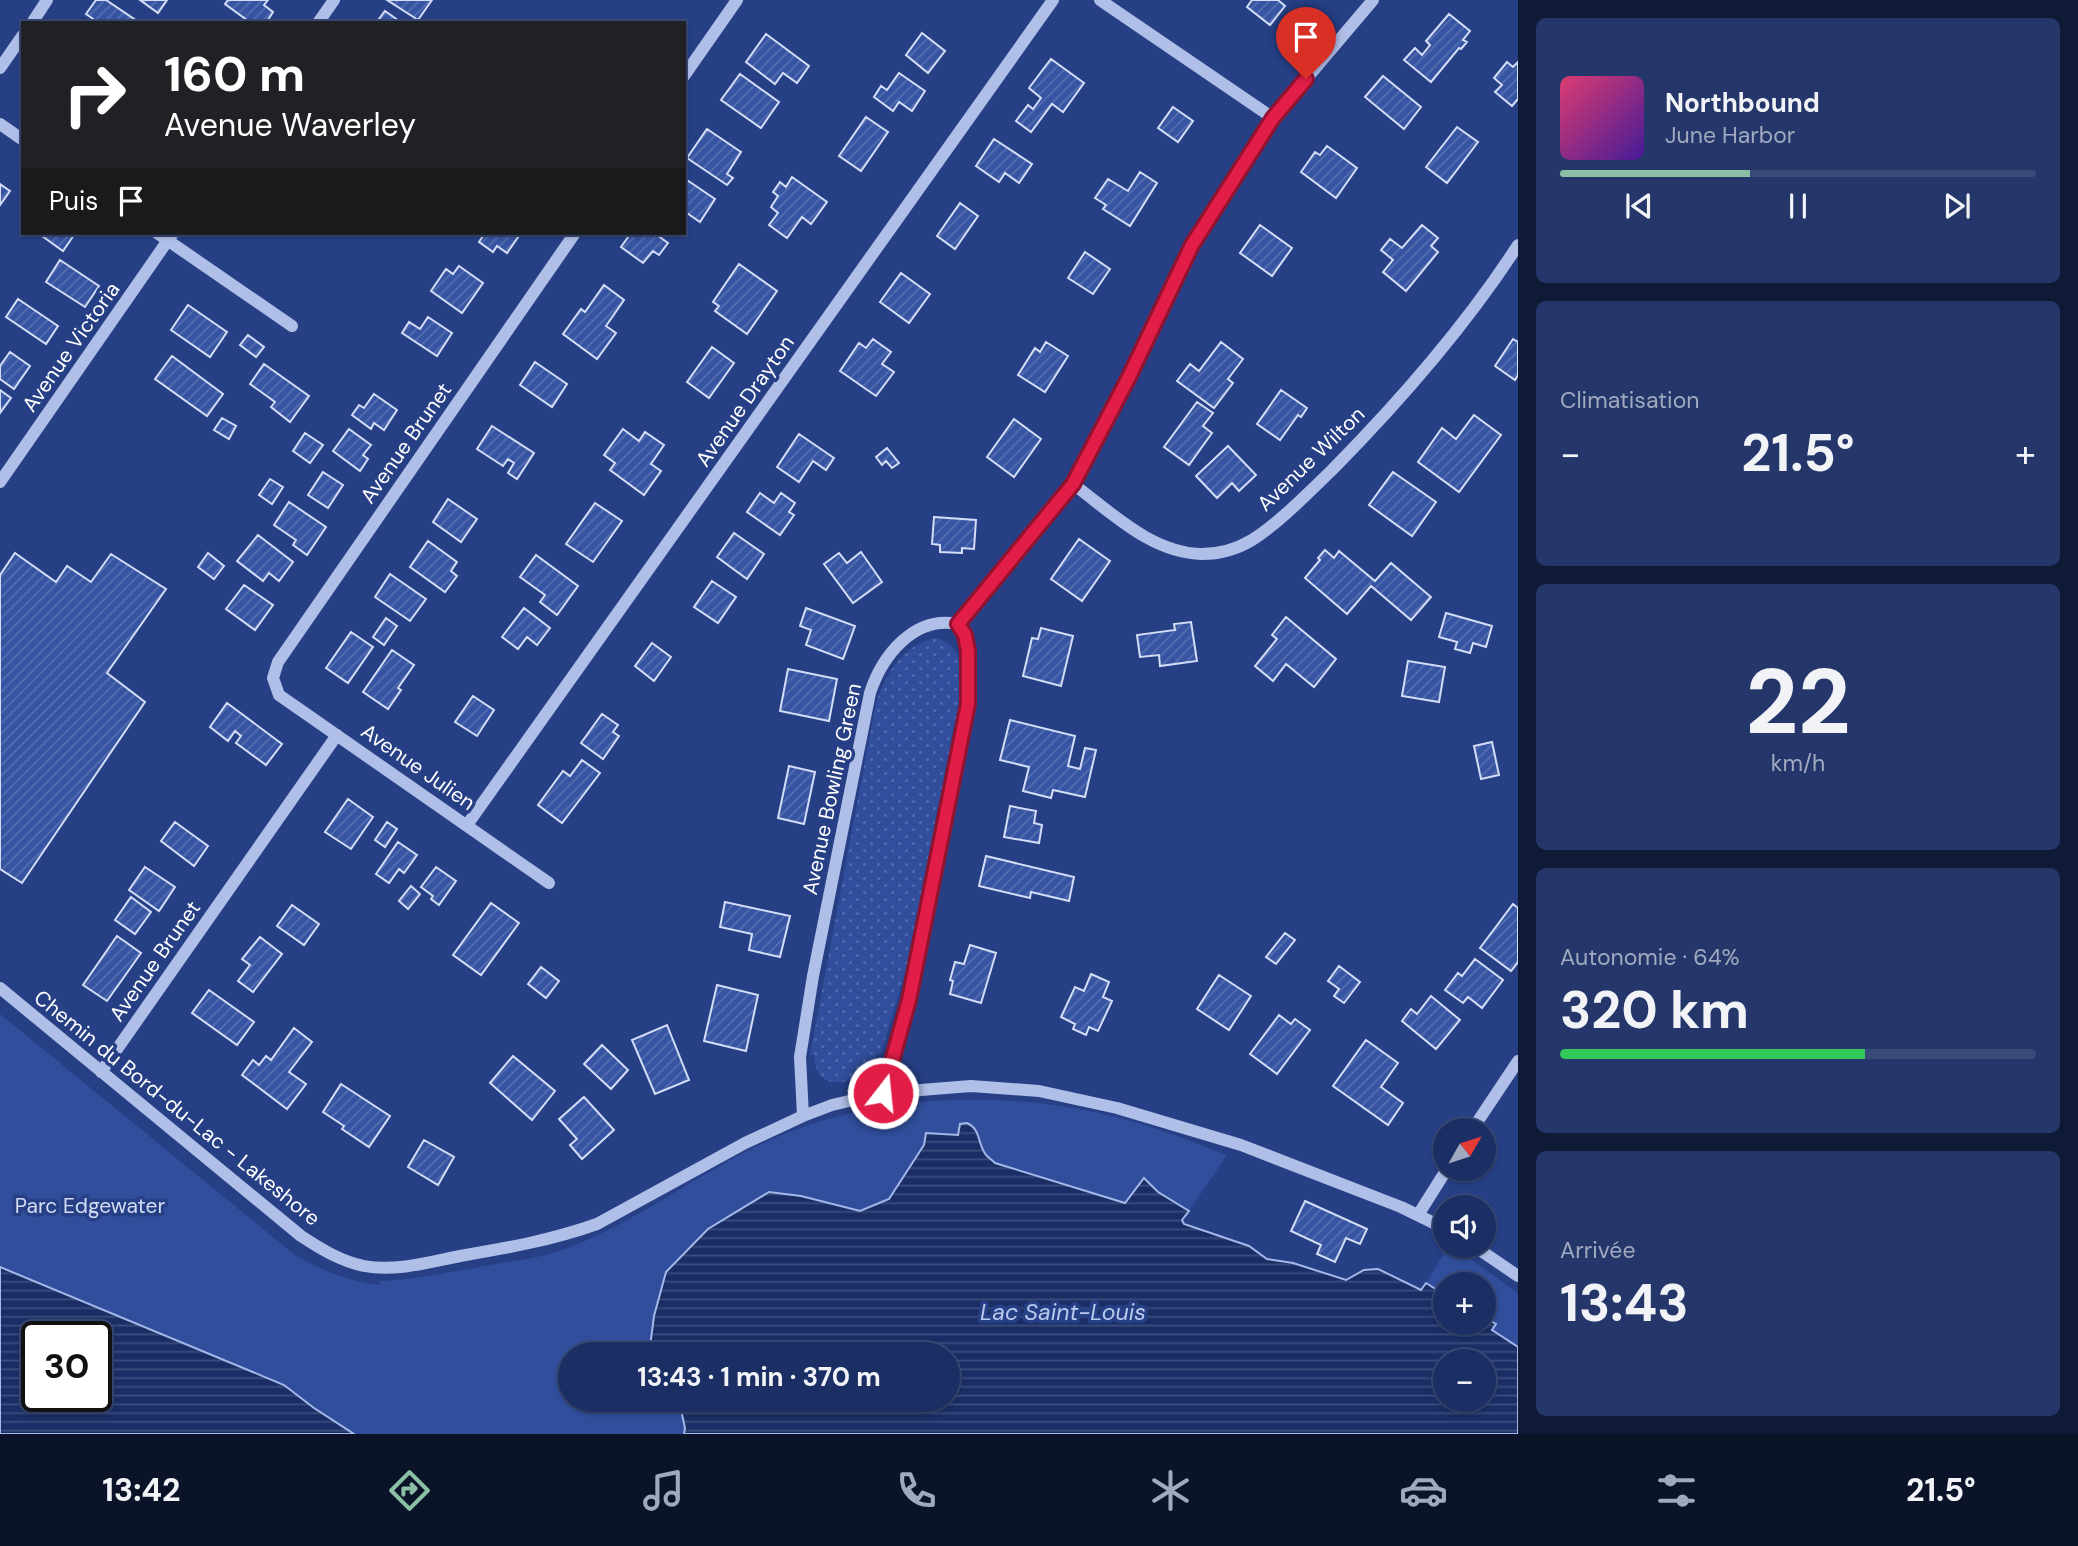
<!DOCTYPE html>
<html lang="fr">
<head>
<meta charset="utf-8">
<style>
	:root { --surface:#1c2f64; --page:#25376a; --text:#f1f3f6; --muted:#a0a9bf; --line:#3a4a78; --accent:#8abfa5 }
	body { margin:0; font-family:"DM Sans",sans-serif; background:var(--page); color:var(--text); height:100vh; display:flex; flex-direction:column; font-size:26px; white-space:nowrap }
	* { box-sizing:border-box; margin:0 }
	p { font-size:23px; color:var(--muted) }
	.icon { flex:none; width:38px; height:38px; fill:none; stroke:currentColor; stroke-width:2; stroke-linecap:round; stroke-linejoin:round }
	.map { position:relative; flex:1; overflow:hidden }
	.sheet { display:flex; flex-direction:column; gap:18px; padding:18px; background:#0f1a37; width:560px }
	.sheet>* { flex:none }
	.banner { position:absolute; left:21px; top:21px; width:665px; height:214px; border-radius:0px; box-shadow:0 2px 5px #0004,0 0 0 2px var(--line); background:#202124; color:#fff; overflow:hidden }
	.needle { width:46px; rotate:51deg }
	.controls { position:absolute; left:1433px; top:1118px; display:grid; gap:14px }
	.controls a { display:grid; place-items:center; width:63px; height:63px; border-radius:50%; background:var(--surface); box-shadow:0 2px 5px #0004,0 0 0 2px var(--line); font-size:35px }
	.speed { position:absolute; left:21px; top:1321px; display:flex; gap:14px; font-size:35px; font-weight:700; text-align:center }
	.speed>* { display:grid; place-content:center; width:91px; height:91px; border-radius:50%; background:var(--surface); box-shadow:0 2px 5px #0004,0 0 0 2px var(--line); line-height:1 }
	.speed .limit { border:4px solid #111; border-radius:10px; background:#fff; color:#111 }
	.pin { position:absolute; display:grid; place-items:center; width:60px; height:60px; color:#fff; margin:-72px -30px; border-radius:50% 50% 50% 0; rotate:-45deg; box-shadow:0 0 7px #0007 }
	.pin .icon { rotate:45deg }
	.me { position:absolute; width:77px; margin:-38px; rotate:16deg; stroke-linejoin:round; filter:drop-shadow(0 0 5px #0008) }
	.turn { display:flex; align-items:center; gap:24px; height:147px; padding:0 28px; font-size:32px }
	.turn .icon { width:91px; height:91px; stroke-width:2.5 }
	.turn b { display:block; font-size:49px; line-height:60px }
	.then { display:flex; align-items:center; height:66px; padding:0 28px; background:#0003; gap:14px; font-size:26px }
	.big { font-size:52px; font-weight:700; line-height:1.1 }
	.sheet .card { flex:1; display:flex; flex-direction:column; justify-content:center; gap:10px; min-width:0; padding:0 24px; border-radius:10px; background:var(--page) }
	.sheet .dial { align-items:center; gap:0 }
	.dial b { font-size:91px; line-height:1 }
	.song { display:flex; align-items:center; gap:21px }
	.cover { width:84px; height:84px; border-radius:10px; background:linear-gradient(135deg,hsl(340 70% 55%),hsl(260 70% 35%)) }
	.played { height:7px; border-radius:4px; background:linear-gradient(90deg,var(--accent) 40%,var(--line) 40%) }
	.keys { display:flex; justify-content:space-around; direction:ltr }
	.heat { display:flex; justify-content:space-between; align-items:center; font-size:38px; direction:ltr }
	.charge { height:10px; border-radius:5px; background:linear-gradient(90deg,#34c759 64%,var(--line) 0) }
	.trip { position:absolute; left:558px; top:1342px; width:402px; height:70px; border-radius:35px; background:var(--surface); box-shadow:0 2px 5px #0004,0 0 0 2px var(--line); font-weight:700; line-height:70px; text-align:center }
	.tabs { display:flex; height:112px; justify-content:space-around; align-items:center; background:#0b1328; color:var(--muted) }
	.tabs .icon { width:49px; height:49px }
	.tabs .active { color:var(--accent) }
	.tabs b { font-size:32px; color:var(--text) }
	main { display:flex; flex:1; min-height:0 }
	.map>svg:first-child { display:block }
</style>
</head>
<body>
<main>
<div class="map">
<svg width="1518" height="1434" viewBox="0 0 1518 1434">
	<defs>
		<pattern id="grass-dots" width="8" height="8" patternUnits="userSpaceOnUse" patternTransform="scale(1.75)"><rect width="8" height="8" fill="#304e9c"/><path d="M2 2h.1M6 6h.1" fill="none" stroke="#4f69ab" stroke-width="1.8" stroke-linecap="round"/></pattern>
		<pattern id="water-rules" width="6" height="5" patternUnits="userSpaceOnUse" patternTransform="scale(1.75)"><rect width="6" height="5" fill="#1a2e65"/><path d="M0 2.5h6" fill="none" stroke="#3c4d7c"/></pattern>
		<pattern id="building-hatch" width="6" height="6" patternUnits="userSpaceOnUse" patternTransform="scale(1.75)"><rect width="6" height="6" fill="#3654a2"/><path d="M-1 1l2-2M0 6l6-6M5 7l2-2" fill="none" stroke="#546eb0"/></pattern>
	</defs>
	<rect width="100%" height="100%" fill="#263f85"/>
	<path fill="url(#grass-dots)" d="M936,638C966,647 961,670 960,696L906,969L881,1054H877C875,1059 875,1066 872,1070C867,1077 859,1079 852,1080C830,1086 815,1081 814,1055H810L875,708C883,677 902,644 936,638Z"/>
	<path fill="#304e9c" d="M0,1014L295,1255C326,1272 344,1280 379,1285L380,1281C419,1279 457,1271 495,1264C519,1260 545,1257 568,1248C635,1222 694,1177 759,1145C876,1089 1024,1087 1147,1126C1174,1134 1200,1145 1227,1155L1189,1211L1158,1192L1144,1178L1125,1203L995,1163L986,1156L977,1131L959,1135L927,1133L924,1145L890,1199L860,1211L801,1196L769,1192L650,1338L649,1354H570V1400H679L685,1428L684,1434H354L314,1408L284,1385L0,1267Z
		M1449,1246H1452L1518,1293V1347L1492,1330L1496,1324L1484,1317V1284H1446L1445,1295L1426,1283Z"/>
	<path fill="url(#water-rules)" stroke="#a4b8e9" stroke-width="2" fill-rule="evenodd" d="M967,1123C981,1129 977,1143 986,1155C987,1156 994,1162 995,1163L1125,1203L1144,1178L1158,1192L1189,1211L1182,1220L1184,1224L1249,1246L1267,1259L1293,1263L1346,1280L1364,1270L1378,1269L1421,1290L1426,1283L1445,1295L1446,1323H1484V1317L1496,1324L1492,1330L1518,1347V1434H684L685,1428L679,1400H948V1354H649L654,1316L666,1272L708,1229L769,1192L801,1196L860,1211L889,1199L924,1145L926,1133L958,1135L960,1124ZM1446,1362H1484V1400H1446Z
		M0,1267L284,1385L314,1408L354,1434H0ZM37,1337H96V1396H37Z"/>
	<path fill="url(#building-hatch)" stroke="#d3ddf6" stroke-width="2" d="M96,0H106L137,21L135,23H99L86,14Z
		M140,0H167L158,13Z
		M228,0H268L264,5L273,12L266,23H251L225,4Z
		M387,0H432L418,20Z
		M1252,0H1278L1285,6L1270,25L1247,7Z
		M385,11L402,23H376Z
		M1449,14L1470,31L1463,40L1467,42L1461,49L1459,48L1431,82L1404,60L1415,48L1422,55L1430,45L1426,41Z
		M922,33L945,51L928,73L906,55Z
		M766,34L809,66L797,83L783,73L775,84L746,62Z
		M1051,59L1084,83L1063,112L1052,104L1031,132L1016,121L1028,105L1033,109L1041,98L1029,88Z
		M1507,62L1513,67L1518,62V99L1512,106L1495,92L1502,85L1494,78Z
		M899,73L925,91L912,111L899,102L893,111L874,97L881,86L887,90Z
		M740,74L779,102L761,128L721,100Z
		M1383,76L1421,107L1404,129L1365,97Z
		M1173,107L1193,121L1178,142L1158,128Z
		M866,117L888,132L861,171L839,156Z
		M1457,127L1478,142L1447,183L1426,167Z
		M707,129L741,152L727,174L733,178L727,185L687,158Z
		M994,139L1032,164L1019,183L1005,173L999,182L976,166Z
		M1327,146L1357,168L1336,198L1301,172L1315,152L1320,155Z
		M1140,172L1157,183L1130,226L1103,209L1106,205L1095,198L1108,179L1128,191Z
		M792,177L827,202L811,224L802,217L787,238L769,225L778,213L771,207L778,196L773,192L780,182L786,187Z
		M684,178L715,199L700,222L684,211Z
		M0,184L10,191L0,205Z
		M960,203L978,216L955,249L937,236Z
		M1260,225L1292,248L1272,276L1240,253Z
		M1422,225L1438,238L1431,246L1438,252L1406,291L1383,272L1393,260L1381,250L1390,239L1402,248Z
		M44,233H70L74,235L63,251L42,236Z
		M485,233H521L507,253L497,246L493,252L479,242Z
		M631,233H654L668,243L659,255L653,251L643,263L621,247Z
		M1085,252L1110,269L1093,294L1068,278Z
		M60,260L99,286L85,307L46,282Z
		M739,264L777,291L747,334L715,311L719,306L713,302Z
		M459,266L483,283L462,313L431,291L446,269L453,274Z
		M901,273L930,294L909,323L880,302Z
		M604,285L624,300L606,326L616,333L597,359L563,334L581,309L585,312Z
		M18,299L58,326L46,344L6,317Z
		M188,305L227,332L210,357L171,330Z
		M428,317L452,333L437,356L402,333L409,322L420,329Z
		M248,335L264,347L256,357L240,345Z
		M873,339L891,352L882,364L894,372L876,396L840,371L859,343L866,348Z
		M1513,339L1518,342V375L1515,380L1495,366Z
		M1046,342L1068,356L1045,392L1018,375L1035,348L1040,352Z
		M1221,342L1243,359L1228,379L1233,383L1214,408L1177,381L1190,364L1199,371Z
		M712,347L734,363L709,398L687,382Z
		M10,352L30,366L14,389L0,379V366Z
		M172,356L223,394L207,416L155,379Z
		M535,362L567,384L552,407L520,385Z
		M264,364L309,396L290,422L271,407L275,402L250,384Z
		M0,390L11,398L0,413Z
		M1281,390L1307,408L1301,417L1298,415L1280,440L1257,424Z
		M374,394L397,410L384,430L374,423L371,429L352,415L359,405L364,408Z
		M1197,402L1213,413L1203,426L1212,433L1189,465L1164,447Z
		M1474,415L1501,435L1459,492L1418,462L1442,428L1456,439Z
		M222,418L236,426L229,439L214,430Z
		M1014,419L1041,439L1014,477L987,457Z
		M492,426L534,453L517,479L508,473L514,463L508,459L503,466L477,449Z
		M349,429L371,445L363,455L368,459L360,471L333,451Z
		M623,429L639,441L645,432L664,445L651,464L661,471L644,495L610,470L615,463L604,455Z
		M305,433L323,445L310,463L293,451Z
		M799,434L834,458L826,470L813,461L799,482L777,467Z
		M1228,446L1256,475L1239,491L1232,483L1217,498L1196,476Z
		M887,448L899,463L892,468L886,461L882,465L876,457Z
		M323,472L343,485L328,508L308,495Z
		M1393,472L1436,502L1412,536L1369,505Z
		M270,479L283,487L272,504L259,495Z
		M760,493L774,503L781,493L795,503L789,512L794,515L780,535L747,512Z
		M448,499L477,519L461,542L433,522Z
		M289,502L326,527L307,555L293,545L296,540L274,525Z
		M595,503L622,521L593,562L566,544Z
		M934,517L976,520L974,549L962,548V553L940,552V545L932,544Z
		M734,533L764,554L747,579L717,557Z
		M258,535L293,562L279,581L269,573L263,581L237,561Z
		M1079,539L1110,561L1082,601L1051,579Z
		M428,541L457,562L451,571L457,576L445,592L410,567Z
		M1325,550L1334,558L1339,551L1375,581L1391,563L1431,597L1411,620L1371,586L1347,614L1305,578L1320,560L1318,558Z
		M861,552L882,582L853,603L824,564L839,553L847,563Z
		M15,553L56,582L67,566L91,582L111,554L166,589L107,673L145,702L22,883L0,869V575Z
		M208,553L224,566L214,579L198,567Z
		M536,555L578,586L557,615L540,602L545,595L520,577Z
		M390,574L426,599L410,621L375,597Z
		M712,581L736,597L718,623L694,607Z
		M244,585L273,605L255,630L226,609Z
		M524,608L550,628L537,645L527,637L518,649L502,637Z
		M806,608L855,626L843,659L806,645L811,630L800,626Z
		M1446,613L1492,626L1486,647L1473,643L1470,653L1455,649L1457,642L1439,637Z
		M1286,617L1336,659L1314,687L1286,664L1273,681L1255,666L1277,639L1272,635Z
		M386,618L397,626L384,645L373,637Z
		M1191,622L1197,661L1160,666L1159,655L1140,657L1137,635L1175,630L1174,624Z
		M1041,628L1073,636L1061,686L1023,676L1032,638L1038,639Z
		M351,632L373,647L348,683L326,668Z
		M652,643L671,657L654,681L635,666Z
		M392,650L414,665L398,688L401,690L388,709L363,692Z
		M1408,661L1445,667L1439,702L1402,696Z
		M788,669L837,679L829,721L780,711Z
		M473,696L494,710L477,736L455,722Z
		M227,703L282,744L266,765L236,743L241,736L235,731L228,741L210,727Z
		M602,714L618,725L613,732L619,736L603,759L581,743Z
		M1010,720L1075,736L1068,766L1080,769L1085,748L1096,750L1085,797L1053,790L1051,798L1023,791L1029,767L1000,760Z
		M1492,742L1499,775L1481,779L1474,746Z
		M582,760L600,773L562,823L538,805L563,771L570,776Z
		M789,766L815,772L804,824L778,818Z
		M348,799L373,817L351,849L325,832Z
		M1010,806L1036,811L1034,823L1042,825L1039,843L1004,837Z
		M175,822L208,846L194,866L161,841Z
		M387,822L397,829L385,847L375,840Z
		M398,842L417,855L404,873L399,869L389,883L376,874Z
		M986,856L1074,877L1069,901L1031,892L1030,898L979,886Z
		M145,867L175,887L159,911L129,890Z
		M436,867L456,881L439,905L431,899L433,896L421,887Z
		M411,886L420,894L408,909L399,901Z
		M131,897L151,912L135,934L115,920Z
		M725,902L790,916L780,957L749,950L752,934L720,927Z
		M491,903L519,923L481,975L453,955Z
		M1513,904L1518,908V962L1511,971L1480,948Z
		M292,905L319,924L304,945L277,926Z
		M1285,933L1295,940L1276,964L1266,957Z
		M117,936L141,953L107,1001L83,985Z
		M260,937L282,954L253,992L238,981L250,965L242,959Z
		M970,945L996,953L981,1003L950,994L953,981L950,980L955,962L964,964Z
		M1475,959L1503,980L1482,1008L1468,997L1463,1003L1445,990L1458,973L1462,976Z
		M1339,966L1360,982L1344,1003L1334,996L1339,989L1328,981Z
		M541,967L559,981L546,998L528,984Z
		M1091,974L1109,982L1103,997L1112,1001L1098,1031L1089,1027L1086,1035L1073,1029L1075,1024L1061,1017L1075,987L1084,991Z
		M1219,975L1251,996L1229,1030L1197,1009Z
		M717,985L758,995L746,1051L704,1041Z
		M209,990L254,1022L237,1045L192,1013Z
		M1431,996L1460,1020L1436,1049L1402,1021L1411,1009L1417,1014Z
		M1279,1015L1291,1024L1295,1019L1310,1030L1277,1074L1250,1054Z
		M667,1025L689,1080L655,1094L632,1040Z
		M294,1028L312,1042L289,1072L306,1084L287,1109L242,1075L253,1060L259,1065L266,1056L271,1060Z
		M1366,1040L1398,1063L1381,1087L1403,1103L1388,1125L1333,1086Z
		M602,1045L628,1070L611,1089L584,1064Z
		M513,1056L555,1091L532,1120L490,1083Z
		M341,1084L390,1116L369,1147L342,1129L344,1126L323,1112Z
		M584,1097L614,1130L582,1159L570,1145L577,1139L559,1119Z
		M424,1140L454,1157L438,1185L408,1167Z
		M1305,1201L1367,1229L1360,1244L1346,1238L1335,1262L1317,1254L1321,1245L1291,1231Z"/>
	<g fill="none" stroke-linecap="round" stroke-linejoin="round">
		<path stroke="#b0bfe8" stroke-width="12" d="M1100,0L1273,118
			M32,23L47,0
			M318,23L334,0
			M0,68L23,35
			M684,76L737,0
			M0,124L23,140
			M157,233L292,326
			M0,482L173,233
			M1073,484C1111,512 1151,553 1202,554C1219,554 1237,549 1252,540C1277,525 1310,491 1332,470C1400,401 1465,327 1518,245
			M958,624L1073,484L1129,377L1192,245L1273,118L1373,0
			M467,825L1053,0
			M549,883L279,695L273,678L278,662L575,233
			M0,988L301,1236C321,1249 340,1261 364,1266C396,1272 429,1262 460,1256C507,1248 552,1240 597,1224L745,1143L803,1116L832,1105L883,1093L971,1086L1039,1091L1117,1108L1241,1145L1401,1207L1446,1229
			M101,1072L337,735
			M803,1116L800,1057L813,976L870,693C882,656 914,615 958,624C973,648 970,677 968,704L909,1000L883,1093
			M1472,1130L1518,1061
			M1418,1215L1447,1169
			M1474,1246L1518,1276"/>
	</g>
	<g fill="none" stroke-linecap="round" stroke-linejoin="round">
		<g stroke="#92132f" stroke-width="18">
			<path id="route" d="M883,1093L909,1000L968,704V651L965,635L958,624L1073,484L1129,377L1192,245L1273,118L1306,79"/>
		</g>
		<use href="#route" stroke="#e11d48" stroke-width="12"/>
	</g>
	<g text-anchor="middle" stroke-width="7" stroke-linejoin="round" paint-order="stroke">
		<g font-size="21" fill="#fff" stroke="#263f85">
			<text transform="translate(71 347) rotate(-55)" y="7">Avenue Victoria</text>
			<text transform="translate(745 401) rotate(-55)" y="7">Avenue Drayton</text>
			<text transform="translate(406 443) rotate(-55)" y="7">Avenue Brunet</text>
			<text transform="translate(1311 459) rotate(-44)" y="7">Avenue Wilton</text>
			<text transform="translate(418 767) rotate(35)" y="7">Avenue Julien</text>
			<text transform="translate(832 789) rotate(-78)" y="7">Avenue Bowling Green</text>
			<text transform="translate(155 961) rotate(-55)" y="7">Avenue Brunet</text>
			<text transform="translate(177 1108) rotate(39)" y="7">Chemin du Bord-du-Lac - Lakeshore</text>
		</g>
		<g font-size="21" fill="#d3ddf6" stroke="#263f85">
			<text x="90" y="1213">Parc Edgewater</text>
		</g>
		<g font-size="23" font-style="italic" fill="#bbcaef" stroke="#263f85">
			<text x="1063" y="1320">Lac Saint-Louis</text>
		</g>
	</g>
</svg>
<div class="controls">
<a><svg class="needle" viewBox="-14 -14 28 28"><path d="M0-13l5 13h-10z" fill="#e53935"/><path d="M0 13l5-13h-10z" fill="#a0a9bf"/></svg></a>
<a><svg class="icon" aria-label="sound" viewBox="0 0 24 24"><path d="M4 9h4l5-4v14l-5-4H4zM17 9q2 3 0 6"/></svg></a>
<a>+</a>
<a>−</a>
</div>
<div class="speed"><div class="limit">30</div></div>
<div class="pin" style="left:1306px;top:79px;background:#d93025"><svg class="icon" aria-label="arrive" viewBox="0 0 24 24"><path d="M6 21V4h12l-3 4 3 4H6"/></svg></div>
<svg class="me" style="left:883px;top:1093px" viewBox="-20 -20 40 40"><circle r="17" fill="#e11d48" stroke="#fff" stroke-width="3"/><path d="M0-11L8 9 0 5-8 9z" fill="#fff"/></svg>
<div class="trip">13:43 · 1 min · 370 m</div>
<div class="banner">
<div class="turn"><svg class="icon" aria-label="right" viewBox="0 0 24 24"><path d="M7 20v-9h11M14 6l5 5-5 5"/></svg><div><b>160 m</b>Avenue Waverley</div></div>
<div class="then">Puis<svg class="icon" aria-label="arrive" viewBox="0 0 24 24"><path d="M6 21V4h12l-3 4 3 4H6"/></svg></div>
</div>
</div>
<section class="sheet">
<div class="card">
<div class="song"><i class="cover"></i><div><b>Northbound</b><p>June Harbor</p></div></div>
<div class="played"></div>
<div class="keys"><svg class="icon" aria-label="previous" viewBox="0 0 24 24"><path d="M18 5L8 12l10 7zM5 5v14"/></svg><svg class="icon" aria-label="pause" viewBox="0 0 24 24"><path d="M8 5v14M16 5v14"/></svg><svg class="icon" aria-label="next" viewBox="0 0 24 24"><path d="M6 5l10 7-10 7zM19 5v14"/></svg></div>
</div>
<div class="card"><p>Climatisation</p>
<div class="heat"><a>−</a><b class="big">21.5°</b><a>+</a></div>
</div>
<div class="card dial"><b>22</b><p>km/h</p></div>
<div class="card"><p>Autonomie · 64%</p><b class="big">320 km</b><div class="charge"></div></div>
<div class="card"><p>Arrivée</p><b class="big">13:43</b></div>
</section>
</main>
<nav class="tabs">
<b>13:42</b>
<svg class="icon active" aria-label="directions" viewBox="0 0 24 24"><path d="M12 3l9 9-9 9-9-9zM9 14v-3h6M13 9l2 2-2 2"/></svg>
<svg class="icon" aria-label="music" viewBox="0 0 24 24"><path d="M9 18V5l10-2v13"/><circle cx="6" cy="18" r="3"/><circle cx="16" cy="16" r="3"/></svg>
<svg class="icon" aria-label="phone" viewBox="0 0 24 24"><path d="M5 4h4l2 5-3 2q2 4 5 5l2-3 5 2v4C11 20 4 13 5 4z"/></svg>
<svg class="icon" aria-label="climate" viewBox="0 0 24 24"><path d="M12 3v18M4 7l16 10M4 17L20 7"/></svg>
<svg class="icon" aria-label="car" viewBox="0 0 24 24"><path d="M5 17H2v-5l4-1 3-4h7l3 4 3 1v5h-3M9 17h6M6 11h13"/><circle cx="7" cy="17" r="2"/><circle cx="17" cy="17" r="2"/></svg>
<svg class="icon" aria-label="filters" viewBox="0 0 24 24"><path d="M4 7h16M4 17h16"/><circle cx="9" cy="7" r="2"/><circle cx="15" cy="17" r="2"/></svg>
<b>21.5°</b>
</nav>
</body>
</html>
